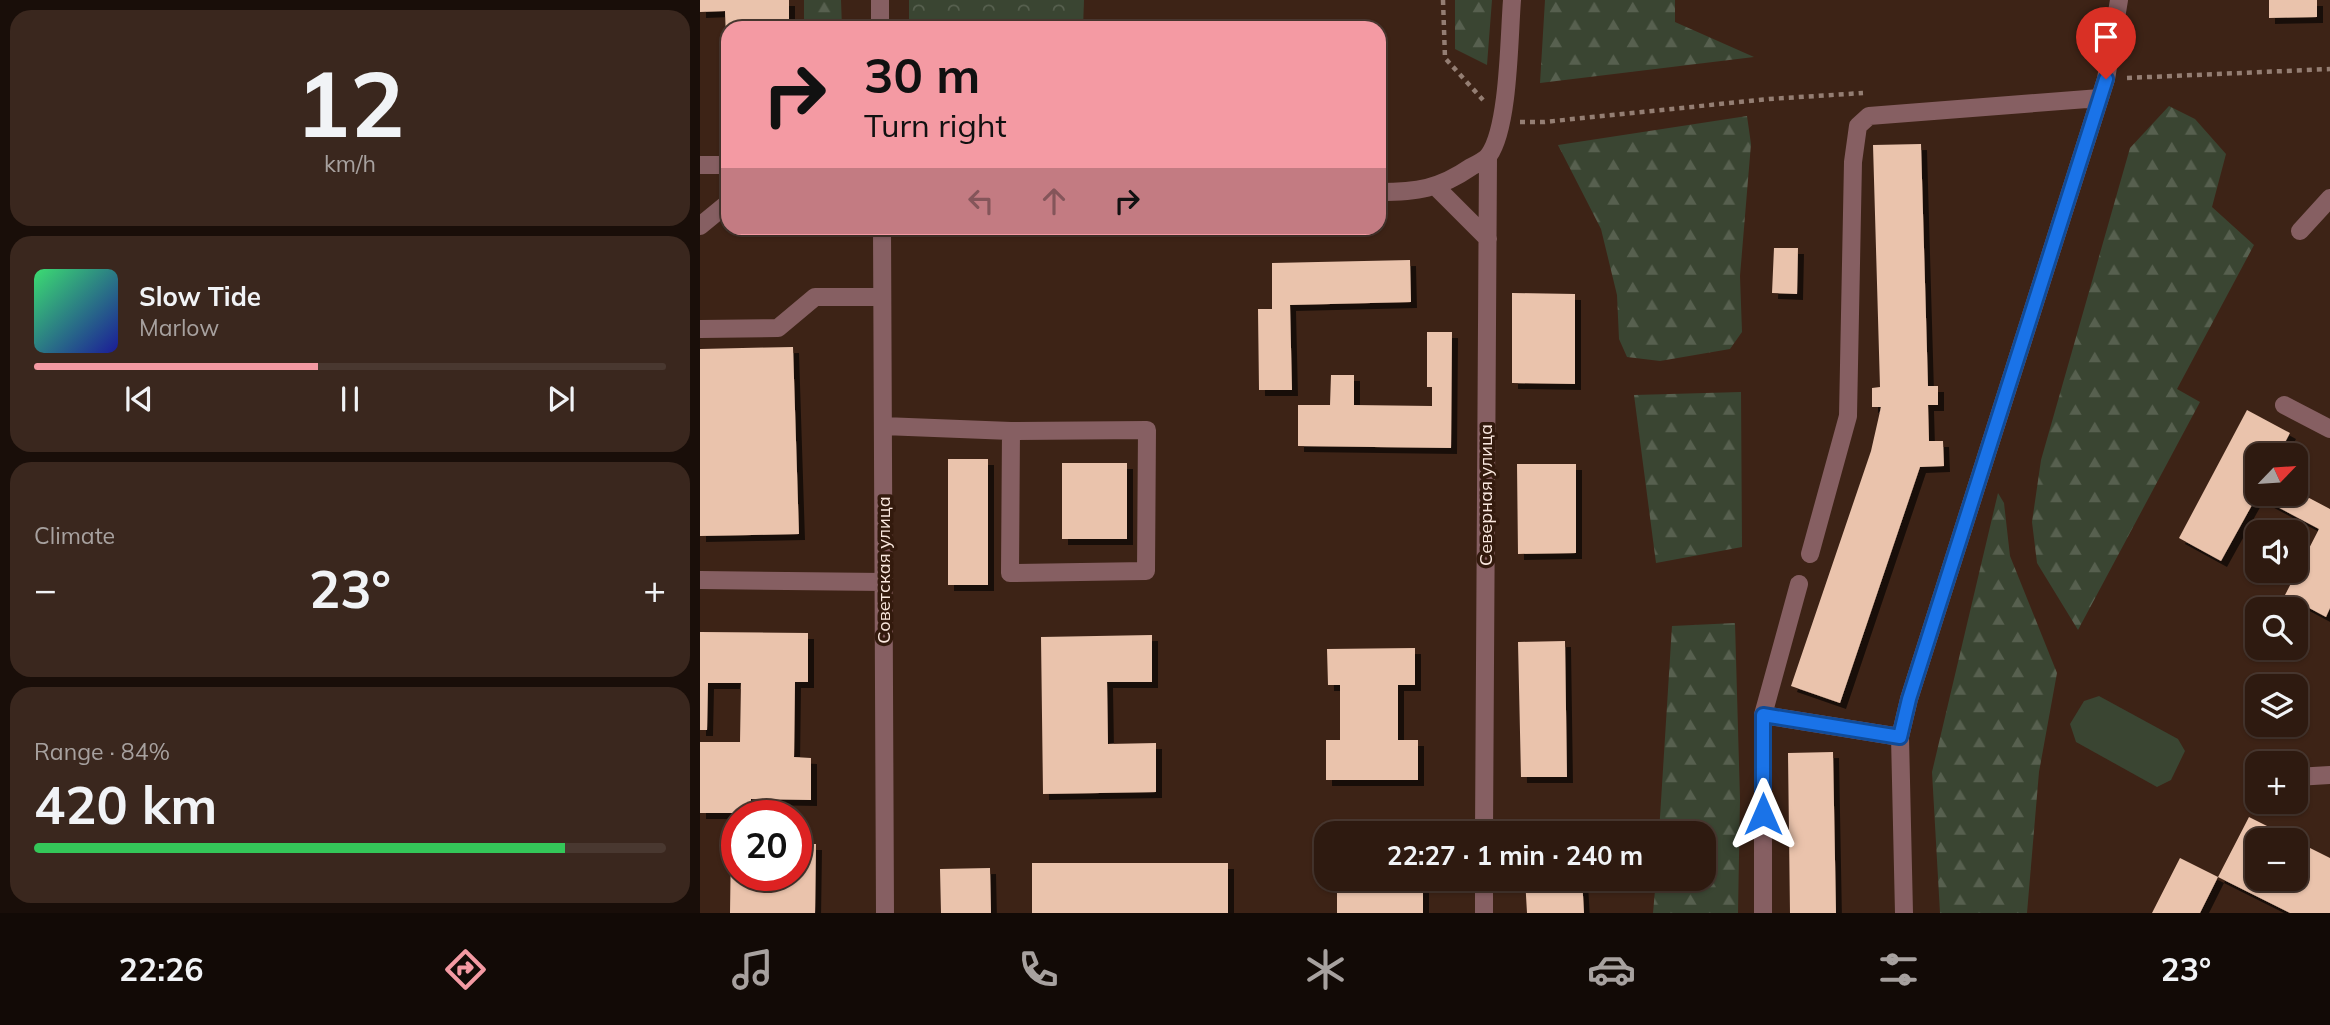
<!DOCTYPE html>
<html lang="en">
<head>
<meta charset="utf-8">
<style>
	:root { --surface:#2e1a10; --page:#3a271e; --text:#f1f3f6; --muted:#a7a19f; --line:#493830; --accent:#f49aa3 }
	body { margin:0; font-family:Mulish,sans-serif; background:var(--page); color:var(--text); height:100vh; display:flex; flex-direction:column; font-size:26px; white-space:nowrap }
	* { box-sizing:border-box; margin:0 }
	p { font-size:23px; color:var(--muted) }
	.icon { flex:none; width:38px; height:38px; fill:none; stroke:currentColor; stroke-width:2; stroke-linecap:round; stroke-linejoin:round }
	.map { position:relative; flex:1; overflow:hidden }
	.panel { display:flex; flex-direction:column; gap:10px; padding:10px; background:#190e09; width:700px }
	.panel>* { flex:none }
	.hud { position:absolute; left:21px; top:21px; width:665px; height:214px; border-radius:21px; box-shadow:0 2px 5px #0004,0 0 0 2px var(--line); background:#f49aa3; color:#111; overflow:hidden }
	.needle { width:46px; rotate:65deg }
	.fabs { position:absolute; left:1545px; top:443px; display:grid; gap:14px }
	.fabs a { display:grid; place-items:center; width:63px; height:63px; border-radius:14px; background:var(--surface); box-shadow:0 2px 5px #0004,0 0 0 2px var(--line); font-size:35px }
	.speed { position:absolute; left:21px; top:800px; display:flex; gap:14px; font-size:35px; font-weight:700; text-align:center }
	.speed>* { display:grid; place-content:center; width:91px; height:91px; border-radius:50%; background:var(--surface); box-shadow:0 2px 5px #0004,0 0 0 2px var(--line); line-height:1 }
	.speed .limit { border:10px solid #d22; background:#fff; color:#111 }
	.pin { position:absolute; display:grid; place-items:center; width:60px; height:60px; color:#fff; margin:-72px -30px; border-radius:50% 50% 50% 0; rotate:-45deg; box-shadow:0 0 7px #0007 }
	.pin .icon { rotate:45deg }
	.me { position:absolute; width:77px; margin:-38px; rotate:0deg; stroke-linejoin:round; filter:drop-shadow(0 0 5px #0008) }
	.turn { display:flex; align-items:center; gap:24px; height:147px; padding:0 28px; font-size:32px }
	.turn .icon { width:91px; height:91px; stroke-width:2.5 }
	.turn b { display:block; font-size:49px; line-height:60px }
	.lanes { display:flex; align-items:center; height:66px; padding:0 28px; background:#0003; justify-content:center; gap:35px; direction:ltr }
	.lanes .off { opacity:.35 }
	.big { font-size:52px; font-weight:700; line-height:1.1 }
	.panel .tile { flex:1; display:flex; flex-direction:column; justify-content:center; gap:10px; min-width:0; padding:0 24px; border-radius:21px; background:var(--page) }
	.panel .dial { align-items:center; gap:0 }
	.dial b { font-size:91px; line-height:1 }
	.song { display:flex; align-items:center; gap:21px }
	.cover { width:84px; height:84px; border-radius:10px; background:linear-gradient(135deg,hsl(140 70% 55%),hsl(240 70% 35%)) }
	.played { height:7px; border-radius:4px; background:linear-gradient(90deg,var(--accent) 45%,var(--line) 45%) }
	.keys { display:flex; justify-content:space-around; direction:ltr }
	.heat { display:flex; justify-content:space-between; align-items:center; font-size:38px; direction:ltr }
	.charge { height:10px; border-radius:5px; background:linear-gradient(90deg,#34c759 84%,var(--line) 0) }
	.trip { position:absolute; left:614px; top:821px; width:402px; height:70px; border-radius:21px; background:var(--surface); box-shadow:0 2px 5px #0004,0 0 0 2px var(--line); font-weight:700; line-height:70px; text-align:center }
	.tab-bar { display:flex; height:112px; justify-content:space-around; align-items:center; background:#120a06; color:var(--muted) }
	.tab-bar .icon { width:49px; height:49px }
	.tab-bar .active { color:var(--accent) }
	.tab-bar b { font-size:32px; color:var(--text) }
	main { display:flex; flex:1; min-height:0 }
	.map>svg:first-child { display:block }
</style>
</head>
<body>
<main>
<section class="panel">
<div class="tile dial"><b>12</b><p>km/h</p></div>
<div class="tile">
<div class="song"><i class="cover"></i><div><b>Slow Tide</b><p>Marlow</p></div></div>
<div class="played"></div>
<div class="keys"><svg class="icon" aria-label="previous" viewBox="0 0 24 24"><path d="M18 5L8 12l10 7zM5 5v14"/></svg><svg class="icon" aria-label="pause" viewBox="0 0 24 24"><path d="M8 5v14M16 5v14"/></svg><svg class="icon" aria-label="next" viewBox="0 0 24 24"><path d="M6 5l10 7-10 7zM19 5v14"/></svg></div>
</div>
<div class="tile"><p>Climate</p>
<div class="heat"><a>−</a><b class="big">23°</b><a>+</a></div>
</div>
<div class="tile"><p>Range · 84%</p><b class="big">420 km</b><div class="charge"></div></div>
</section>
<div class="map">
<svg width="1630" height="913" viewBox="0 0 1630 913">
	<defs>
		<pattern id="forest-firs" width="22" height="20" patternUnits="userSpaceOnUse" patternTransform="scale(1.75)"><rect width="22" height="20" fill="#3a4532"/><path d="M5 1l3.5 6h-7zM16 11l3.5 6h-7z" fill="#57604f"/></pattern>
		<pattern id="park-crowns" width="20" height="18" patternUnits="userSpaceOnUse" patternTransform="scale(1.75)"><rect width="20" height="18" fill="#3a4532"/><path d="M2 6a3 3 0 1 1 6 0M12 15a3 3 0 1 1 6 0" fill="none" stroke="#57604f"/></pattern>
		<filter id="shadow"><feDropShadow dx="6" dy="6" stdDeviation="0" flood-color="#0009"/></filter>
	</defs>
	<rect width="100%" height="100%" fill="#3d2316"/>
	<path fill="#3a4532" d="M1399,696L1478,739L1485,751L1471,780L1457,787L1376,742L1370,724L1384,701Z"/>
	<path fill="url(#forest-firs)" d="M104,0H141L142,28H104Z
		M755,0H792L787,65L755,49Z
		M845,0H975V22L1054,57L840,83Z
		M1469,106L1495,119L1526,154L1512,207L1554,245L1477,389L1500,402L1378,630L1337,563L1332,522L1341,460L1430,148Z
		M1047,116L1051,144L1040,276L1042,332L1030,349L960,361L927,357L919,339L917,295L901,229L858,145Z
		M1041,392L1042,547L956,563L934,395Z
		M1298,493L1304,503L1310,556L1357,673L1339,772L1327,913H1240L1232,772Z
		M1035,623L1040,799L1038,913H953L956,879L1004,878V833H959L972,626Z"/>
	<path fill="url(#park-crowns)" d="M209,0H384L383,28H209Z"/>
	<path fill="#eac3ac" filter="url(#shadow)" d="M0,0H89V28H28V40H26L25,11L0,12Z
		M1569,0H1617V17L1569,18Z
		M1221,144L1228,386H1238V405H1228L1229,441H1243L1244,466L1220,467L1140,703L1091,686L1171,451L1181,407H1172V388L1180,387L1173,145Z
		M1074,248H1098L1097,294L1072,293Z
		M710,260L711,302L590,305L592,390H559L558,309H572V263Z
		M812,293L875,294V384L812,383Z
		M727,332H752L751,448L598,446V405H630L631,375H654V405L732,406V387H727Z
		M93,347L99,534L0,536V349Z
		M1547,410L1590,433L1578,455H1558V494H1596V491L1630,509V608L1626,617L1585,595L1619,529L1557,496L1521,561L1479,538Z
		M248,459H288V585H248Z
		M362,463H427V539H362Z
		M817,464H876V553L818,554Z
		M0,632L108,633V682H95L94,757L111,758V800L51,799V813H0V742H40L41,683H8L7,730H0Z
		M452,635V682H407L408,744L456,743V792L343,794L341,637Z
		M865,641L867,777H821L818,642Z
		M715,648V685H698V740H718V780H626V740H640V685H628L627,649Z
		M1133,752L1136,913H1090L1088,753Z
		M1549,817L1595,840H1558V878H1596V841L1630,858V913H1590L1518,877Z
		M31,843H37V875H96V844H116L115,913H30Z
		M1480,858L1518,877L1500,913H1452Z
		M332,863H528V913H332Z
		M290,868L291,913H241L240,869Z
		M637,878H723V913H637Z
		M825,878H882L884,913H827Z"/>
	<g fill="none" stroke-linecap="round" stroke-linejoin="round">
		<path stroke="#947e73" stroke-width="4.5" stroke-dasharray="5 5" stroke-linecap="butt" d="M743,0L745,58L783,100
			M1427,78L1630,69
			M820,122H844L1069,99L1163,93"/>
		<path stroke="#865f62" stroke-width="18" d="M180,0V28
			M0,165H28
			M736,187L788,239
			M679,192C717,192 739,189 771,167C777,164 785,160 789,155C809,127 809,37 812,0
			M0,226L28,203
			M182,228L185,913
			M1600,231L1630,198
			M0,329L78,328L115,297H182
			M1584,405L1630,429
			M183,426L311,431L447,430L446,571L310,573L311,431
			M1110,554L1148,416L1153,162L1158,126L1169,116L1400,98
			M0,580L184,582
			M1063,715L1099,584
			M1596,777L1630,775
			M784,833L788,156
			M784,913V878
			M1063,913V715L1200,737
			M1204,913L1200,737L1209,699L1400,98L1406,79L1419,0"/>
	</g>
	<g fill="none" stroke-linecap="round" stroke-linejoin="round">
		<g stroke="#114b97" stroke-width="18">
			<path id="route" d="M1063,814V715L1200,737L1209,699L1406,79"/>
		</g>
		<use href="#route" stroke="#1a73e8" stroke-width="12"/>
	</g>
	<g text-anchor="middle" stroke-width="7" stroke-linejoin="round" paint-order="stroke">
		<g font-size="18" fill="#fbe9e0" stroke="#331a0d">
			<text transform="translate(786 495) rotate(-90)" y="6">Северная улица</text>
			<text transform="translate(184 570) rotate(-90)" y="6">Советская улица</text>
		</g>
	</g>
</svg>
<div class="fabs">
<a><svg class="needle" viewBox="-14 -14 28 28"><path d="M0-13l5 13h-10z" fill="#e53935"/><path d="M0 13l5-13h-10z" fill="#a7a19f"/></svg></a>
<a><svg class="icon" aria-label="sound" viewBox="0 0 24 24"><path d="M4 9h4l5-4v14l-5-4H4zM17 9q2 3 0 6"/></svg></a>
<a><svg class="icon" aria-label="search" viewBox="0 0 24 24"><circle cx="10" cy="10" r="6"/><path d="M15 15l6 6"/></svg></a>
<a><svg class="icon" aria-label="layers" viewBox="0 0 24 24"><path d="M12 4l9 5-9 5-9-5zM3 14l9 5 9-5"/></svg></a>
<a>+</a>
<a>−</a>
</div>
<div class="speed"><div class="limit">20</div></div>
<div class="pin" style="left:1406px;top:79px;background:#d93025"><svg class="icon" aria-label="arrive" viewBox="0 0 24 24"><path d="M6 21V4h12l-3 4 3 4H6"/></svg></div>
<svg class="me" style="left:1063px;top:814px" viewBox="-20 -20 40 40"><path d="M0-17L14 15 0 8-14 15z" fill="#1a73e8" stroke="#fff" stroke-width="4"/></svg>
<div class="trip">22:27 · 1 min · 240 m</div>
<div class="hud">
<div class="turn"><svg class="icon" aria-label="right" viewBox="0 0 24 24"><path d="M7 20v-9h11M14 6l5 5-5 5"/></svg><div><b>30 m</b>Turn right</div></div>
<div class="lanes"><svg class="icon off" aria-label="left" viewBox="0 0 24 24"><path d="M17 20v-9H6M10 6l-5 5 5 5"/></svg><svg class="icon off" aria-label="ahead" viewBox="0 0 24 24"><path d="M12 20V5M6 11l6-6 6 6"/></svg><svg class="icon" aria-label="right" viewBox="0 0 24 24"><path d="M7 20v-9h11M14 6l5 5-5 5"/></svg></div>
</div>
</div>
</main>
<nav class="tab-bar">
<b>22:26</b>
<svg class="icon active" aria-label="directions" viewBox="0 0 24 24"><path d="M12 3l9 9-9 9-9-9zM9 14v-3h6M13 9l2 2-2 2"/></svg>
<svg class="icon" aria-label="music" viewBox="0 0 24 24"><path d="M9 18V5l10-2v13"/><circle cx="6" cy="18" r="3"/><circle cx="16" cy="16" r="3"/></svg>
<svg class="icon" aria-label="phone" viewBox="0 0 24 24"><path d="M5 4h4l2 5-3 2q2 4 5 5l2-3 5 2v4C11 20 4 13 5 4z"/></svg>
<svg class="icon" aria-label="climate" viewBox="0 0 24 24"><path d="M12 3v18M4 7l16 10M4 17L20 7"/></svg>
<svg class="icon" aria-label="car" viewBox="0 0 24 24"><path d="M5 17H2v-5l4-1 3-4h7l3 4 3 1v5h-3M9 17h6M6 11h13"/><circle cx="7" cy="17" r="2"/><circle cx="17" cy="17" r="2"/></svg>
<svg class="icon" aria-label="filters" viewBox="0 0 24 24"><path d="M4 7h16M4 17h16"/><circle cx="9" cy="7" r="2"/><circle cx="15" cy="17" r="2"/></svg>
<b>23°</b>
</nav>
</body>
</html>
